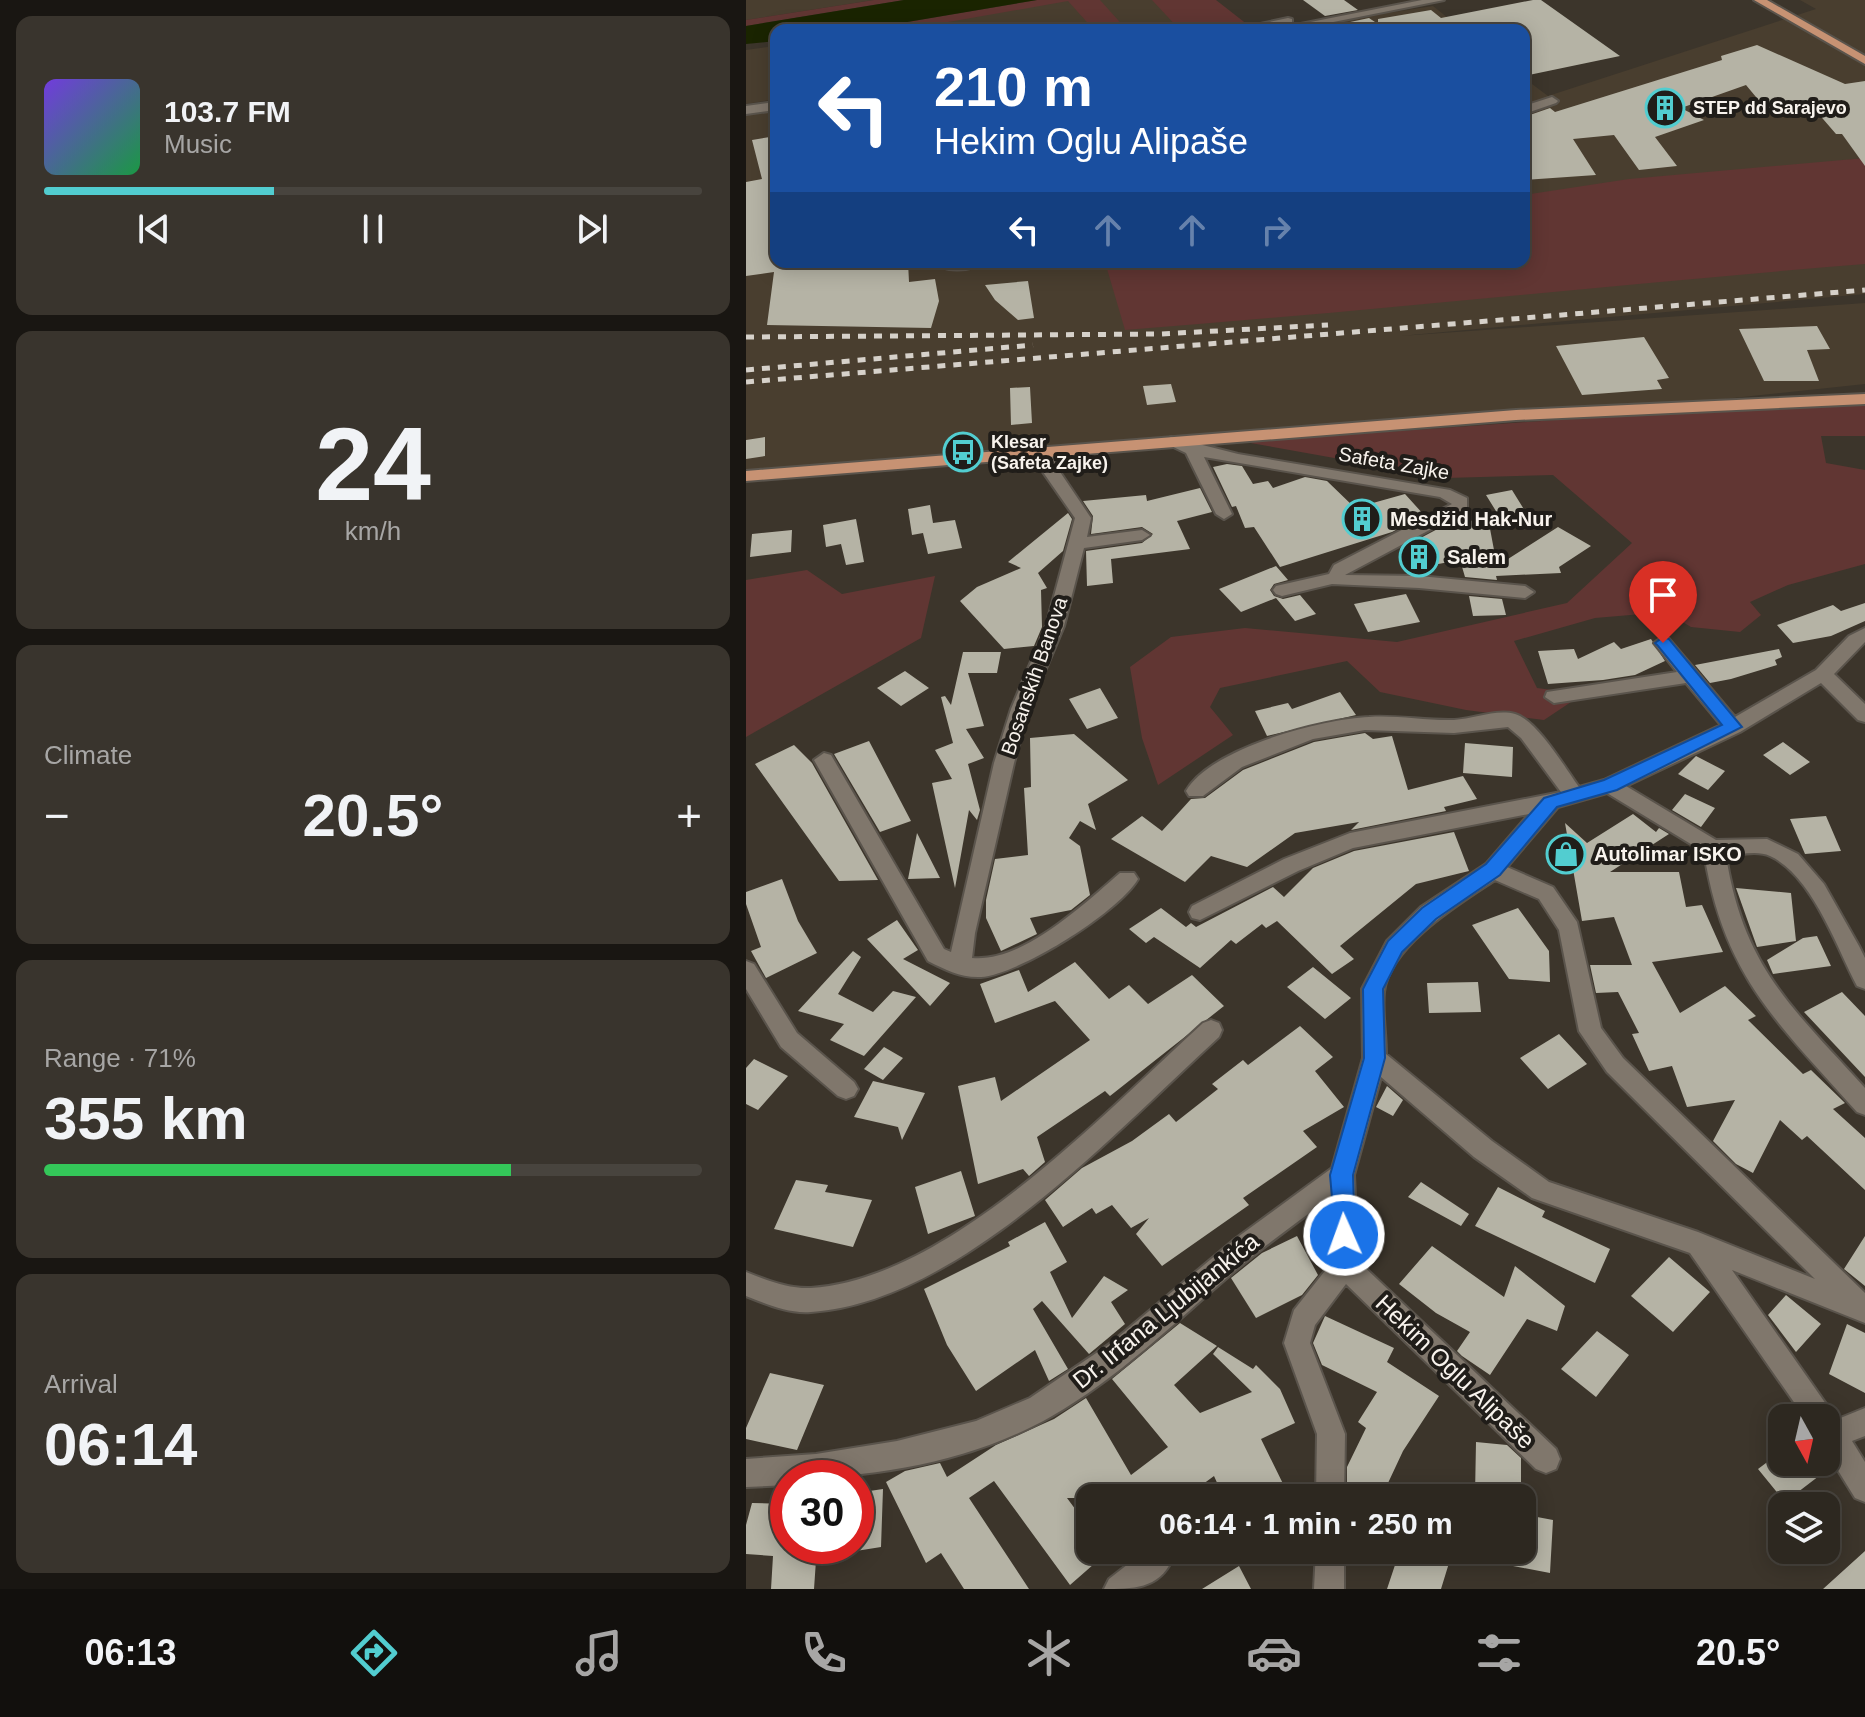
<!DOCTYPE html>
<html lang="en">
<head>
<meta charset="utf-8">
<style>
	:root { --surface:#2d2820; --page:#39342d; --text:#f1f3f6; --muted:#a7a6a5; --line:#48443e; --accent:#52cdd0 }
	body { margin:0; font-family:Arial,sans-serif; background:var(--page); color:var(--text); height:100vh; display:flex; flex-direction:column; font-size:30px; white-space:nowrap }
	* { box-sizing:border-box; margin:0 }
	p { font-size:26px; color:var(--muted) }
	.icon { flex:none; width:44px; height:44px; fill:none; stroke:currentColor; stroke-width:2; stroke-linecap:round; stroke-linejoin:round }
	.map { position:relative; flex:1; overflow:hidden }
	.details { display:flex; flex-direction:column; gap:16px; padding:16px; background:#191612; width:746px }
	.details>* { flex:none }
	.hud { position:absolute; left:24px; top:24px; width:760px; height:244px; border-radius:16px; box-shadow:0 4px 20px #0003,0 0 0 2px var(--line); background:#1a4fa0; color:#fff; overflow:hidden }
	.needle { width:52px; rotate:172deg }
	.buttons { position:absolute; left:1022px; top:1404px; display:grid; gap:16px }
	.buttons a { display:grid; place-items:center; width:72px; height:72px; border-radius:16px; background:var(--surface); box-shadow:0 4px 20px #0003,0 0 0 2px var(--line); font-size:40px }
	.speed { position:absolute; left:24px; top:1460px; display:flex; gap:16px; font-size:40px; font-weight:700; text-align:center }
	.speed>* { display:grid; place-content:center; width:104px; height:104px; border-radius:50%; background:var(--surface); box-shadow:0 4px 20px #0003,0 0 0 2px var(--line); line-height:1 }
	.speed .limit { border:12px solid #d22; background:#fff; color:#111 }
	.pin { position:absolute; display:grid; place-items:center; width:68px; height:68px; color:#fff; margin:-82px -34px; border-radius:50% 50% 50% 0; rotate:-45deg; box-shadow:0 0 8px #0007 }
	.pin .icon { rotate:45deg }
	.me { position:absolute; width:88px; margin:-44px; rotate:358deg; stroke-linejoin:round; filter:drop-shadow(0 0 6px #0008) }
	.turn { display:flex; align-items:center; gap:28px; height:168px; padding:0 32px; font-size:36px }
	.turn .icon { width:104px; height:104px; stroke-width:2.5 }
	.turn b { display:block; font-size:56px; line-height:68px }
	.lanes { display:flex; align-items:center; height:76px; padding:0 32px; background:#0003; justify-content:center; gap:40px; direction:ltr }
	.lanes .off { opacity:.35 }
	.big { font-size:60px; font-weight:700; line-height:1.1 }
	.details .card { flex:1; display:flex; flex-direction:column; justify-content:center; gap:12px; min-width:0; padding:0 28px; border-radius:16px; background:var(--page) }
	.details .dial { align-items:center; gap:0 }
	.dial b { font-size:104px; line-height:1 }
	.song { display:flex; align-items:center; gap:24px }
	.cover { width:96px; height:96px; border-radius:12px; background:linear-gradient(135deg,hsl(260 70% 55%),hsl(140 70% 35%)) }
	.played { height:8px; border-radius:4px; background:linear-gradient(90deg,var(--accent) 35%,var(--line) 35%) }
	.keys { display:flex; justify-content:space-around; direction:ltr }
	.heat { display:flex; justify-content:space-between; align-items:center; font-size:44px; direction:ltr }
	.charge { height:12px; border-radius:6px; background:linear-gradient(90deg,#34c759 71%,var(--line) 0) }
	.trip { position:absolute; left:330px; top:1484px; width:460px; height:80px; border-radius:16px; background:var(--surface); box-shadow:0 4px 20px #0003,0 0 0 2px var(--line); font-weight:700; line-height:80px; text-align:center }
	.menu { display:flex; height:128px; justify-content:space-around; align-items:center; background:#12100d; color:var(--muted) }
	.menu .icon { width:56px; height:56px }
	.menu .selected { color:var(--accent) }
	.menu b { font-size:36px; color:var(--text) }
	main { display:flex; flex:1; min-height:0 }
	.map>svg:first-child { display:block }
</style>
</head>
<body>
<main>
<section class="details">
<div class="card">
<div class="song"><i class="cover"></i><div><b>103.7 FM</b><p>Music</p></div></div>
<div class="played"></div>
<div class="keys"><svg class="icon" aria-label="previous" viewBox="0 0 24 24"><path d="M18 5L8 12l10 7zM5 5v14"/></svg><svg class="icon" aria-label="pause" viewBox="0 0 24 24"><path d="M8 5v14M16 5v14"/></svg><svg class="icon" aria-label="next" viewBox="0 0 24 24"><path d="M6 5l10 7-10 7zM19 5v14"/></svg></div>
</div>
<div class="card dial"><b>24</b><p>km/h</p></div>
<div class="card"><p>Climate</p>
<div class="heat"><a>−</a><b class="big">20.5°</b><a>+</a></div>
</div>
<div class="card"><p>Range · 71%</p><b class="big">355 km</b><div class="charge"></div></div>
<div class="card"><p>Arrival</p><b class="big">06:14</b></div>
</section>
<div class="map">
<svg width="1119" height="1589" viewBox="0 0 1119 1589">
	<rect width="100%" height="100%" fill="#3c352b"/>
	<path fill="#493e2f" d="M0,0H128L0,20Z
		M306,0H468L506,30H138Z
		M1054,0H1119V158L1074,163L1119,160V294L654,336L1119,303V384L912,406L0,476V109L30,108V262H778V78L802,96L1070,9Z
		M687,6L717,30H533Z
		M30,46V99L0,104V50Z"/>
	<path fill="#613633" d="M128,0H158L0,26V20Z
		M291,0H354L381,30H348L322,1L157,30H114Z
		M406,0H470L502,25L473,30H434Z
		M1119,158V264C872,284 626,311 379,330L359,262H778V195L883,179Z
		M1119,403V436H1075L1080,463L1119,470V564L1042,585L1004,602L1015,615L994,632L945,627L920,612L849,618L768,641L791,688L837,694L798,720L720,710L634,692L601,661L474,688L464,707L487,735L412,785L396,738L384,667L425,637L499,628L651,642L821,603L886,543L807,475L700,478L499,442L936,411Z
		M61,570L96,594L189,576L175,638L0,737V580Z"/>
	<path fill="#1a2400" d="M158,0H291L114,30H30V41L0,44V26Z"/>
	<path fill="#b5b3a5" d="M557,0H598L612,10L579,16Z
		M787,0H795L874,56L778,76V30H597L590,25L623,18L632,24V19L685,10L695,18Z
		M1011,45L1099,84L1119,81V166L1096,134H1090L1071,112L1025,115L1000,85L935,108L958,120L909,137L931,166L893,170L868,135L827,139L850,175L778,180V117L804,108L809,112L976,60L975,56Z
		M30,136V262H162L163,282L189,279L193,301L185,328L21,325L28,272L0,276V182L16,179L6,140Z
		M282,281L288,318L272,320L249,300L239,285Z
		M1071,326L1084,349L1061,350L1073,381H1018L993,329Z
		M898,337L923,378L911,380L916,389L836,395L810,346Z
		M425,384L430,402L401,405L397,386Z
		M284,387L286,423L265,425L264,388Z
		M19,437V456L0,459V440Z
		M481,464L496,466L507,484L522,481L527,488L559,477L581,481L609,508L659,494L678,515L646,532L534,567L508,527L499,528L490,506L486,507L467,467Z
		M454,488L466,512L431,521L444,549L365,559L367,583L341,586L340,551L396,543L407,534L396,527L345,534L347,516L337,501L400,495L401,501Z
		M766,490L779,511L753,516L740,495Z
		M184,505L187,523L209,520L216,548L182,554L177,533L166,535L162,509Z
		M322,513L326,519L317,551L292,573L301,588L295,590L296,627L288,646L258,649L214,601L231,587L275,568L262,562Z
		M742,518L751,566L812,527L845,546L813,567L815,573L750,576L751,580L719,577L714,560L665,569L654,549L699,525Z
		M110,519L118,562L100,565L95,544L80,547L77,525Z
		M46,530L45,552L4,557L6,534Z
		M530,566L542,580L528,584L524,590L528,596L537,599L554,595L570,614L549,621L530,598L495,612L473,589Z
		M660,594L674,622L622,632L608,604Z
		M723,596L756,599L760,615L727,616Z
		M1119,603V621L1085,636L1047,643L1031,625L1087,605L1095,611Z
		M905,639L919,661L889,675L857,680L802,684L792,651L828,649L832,659L868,642L875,649Z
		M1033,649L1036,657L1029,660L1031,665L985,679L964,683L949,665Z
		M217,652H255L251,673H222L238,726L220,729L238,758L222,764L234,810L231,820L223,810L209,888L186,783L206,779L189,750L207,743L195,697L199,696L205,705Z
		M159,671L183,688L155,706L131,688Z
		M354,688L372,718L341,729L323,699Z
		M594,692L610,715L521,736L509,711L542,703L546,709Z
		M619,733L627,739L646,736L662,790L717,776L731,799L698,807L700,811L605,830L613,822L549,833L501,867L465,856L439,882L365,839L396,816L416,831L445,799L459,798L497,770L568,742Z
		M328,734L382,780L342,804L350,830L334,821L323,838L334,846L344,895L325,910L284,918L291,934L255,951L240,918V900L249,859L282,855L278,788L285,787L284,738Z
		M123,741L165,821L134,832L88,754Z
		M1037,742L1064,762L1044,775L1017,755Z
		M719,743L767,747L766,777L717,773Z
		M48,745L66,763L132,880L93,881L9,764Z
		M950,756L979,771L962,790L932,774Z
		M939,794L969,808L955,827L926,810Z
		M887,814L910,832L913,828L923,834L864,872H933L940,907L956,905L977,952L906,962L934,1013L979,986L1010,1016L1002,1020L1057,1074L1065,1070L1099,1103L1087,1109L1119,1138V1190L1061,1136L1056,1140L1034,1120L1007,1173L990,1164L967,1141L989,1100L941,1107L926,1066L903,1071L886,1034L893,1033L872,992L850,993L844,965H886L868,917L836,921L819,823L841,843Z
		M1080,816L1095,851L1059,854L1044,819Z
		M708,832L723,871L670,884L594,946L608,959L586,974L531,921L520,928L516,924L490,944L485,940L454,968L408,937L400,943L383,929L415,908L440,927L445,923L450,927L527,887L538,897L567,868L608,851Z
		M171,833L194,878L162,879Z
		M36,879L52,921L71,953L20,978L5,951L15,947L0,904V892Z
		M990,888L1045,893L1050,941L1011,947Z
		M772,908L803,951L804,982L763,979L726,925Z
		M151,920L172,950L157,959L204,983L184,1006L121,939Z
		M1071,936L1085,966L1027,974L1021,960L1057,938Z
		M107,951L115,957L92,994L127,1012L147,991L170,997L118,1056L84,1040L98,1024L52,1011Z
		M329,962L363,999L383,985L402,1004L446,975L478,1006L364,1096L359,1091L291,1137L299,1162L283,1176L277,1169L232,1184L212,1086L249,1077L255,1101L344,1040L309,1001L249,1023L234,984L273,970L282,992Z
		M567,967L605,998L579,1019L541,987Z
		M732,982L735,1012L683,1013L681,983Z
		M1096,992L1119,1016V1077L1058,1012Z
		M554,1026L587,1057L569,1071L598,1107L557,1131L571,1147L497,1198L503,1205L416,1266L390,1234L403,1218L385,1228L366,1205L350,1214L346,1208L317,1227L299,1200L336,1168L386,1141L423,1114L430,1122L472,1089L466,1084L497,1060L502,1065Z
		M813,1034L841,1064L802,1089L774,1058Z
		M138,1047L157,1058L137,1080L118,1069Z
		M8,1059L42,1076L12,1110L0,1104V1068Z
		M127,1081L179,1093L156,1140L152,1127L108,1117Z
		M641,1086L657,1100L647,1116L630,1107Z
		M215,1171L229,1216L182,1234L169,1187Z
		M50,1180L82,1185L79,1192L126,1200L107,1247L28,1229Z
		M675,1182L723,1214L715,1226L662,1197Z
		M752,1187L799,1211L796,1217L864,1249L849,1283L729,1226Z
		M299,1222L321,1262L304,1272L326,1318L358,1276L382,1290L365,1302L379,1324L343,1354L296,1301L287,1309L322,1369L303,1381L289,1350L230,1391L201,1345L178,1289L264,1246L262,1242Z
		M551,1236L572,1275L556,1295L510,1318L485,1278L516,1253Z
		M1119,1236V1286L1098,1269Z
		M686,1246L758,1297L769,1266L819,1306L811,1331L781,1319L744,1375L716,1356L711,1351L724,1332L690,1313L653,1284Z
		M923,1257L964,1292L927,1332L885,1296Z
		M1040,1295L1075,1324L1050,1352L1022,1315Z
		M579,1316L648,1348L641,1362L693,1396L657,1451L635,1498H601V1467L620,1428L612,1422L631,1392L576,1365L567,1343Z
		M434,1323L471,1346L428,1385L454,1413L506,1392L467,1354L472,1347L507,1369L510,1365L534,1389L549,1423L515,1439L544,1498H478L468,1476L438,1498H321L344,1529V1550H364L324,1585L248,1481L223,1498L283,1589H218L195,1553L180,1563L140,1482L159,1471L194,1463L201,1477L250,1445L308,1419L340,1398L385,1475L422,1447L366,1379Z
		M1101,1324L1119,1333V1393L1083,1374Z
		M851,1331L883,1355L850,1397L815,1369Z
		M24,1373L78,1385L51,1450L0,1439V1428Z
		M730,1442L761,1445L775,1458V1498L729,1495Z
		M1036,1451V1462H1083L1086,1466L1039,1502L1012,1469Z
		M137,1489L135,1547L110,1551V1493Z
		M6,1503L42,1504V1546H71L68,1589H25L27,1556L0,1554V1525Z
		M776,1514L807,1520L804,1573L736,1560L737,1550H776Z
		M654,1550H707L695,1589H641Z
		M1119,1551V1589H1077Z
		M493,1566L505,1589H456Z"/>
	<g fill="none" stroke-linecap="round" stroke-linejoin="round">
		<g stroke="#5a544c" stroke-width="4">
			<path id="minor" d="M676,0H698L547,30H524Z
				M542,18L546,19V23L510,30H486Z
				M806,97L812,101L810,103L778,114V106Z
				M30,102V110L0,114V106Z
				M186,262H239C225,271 199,273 186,262Z
				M425,437L492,454L704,490L721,498V510L599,575L673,576L779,586L788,592L779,598L673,588L586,584L536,596L530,594L527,590L530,586L583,574L588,565L706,504L694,497L458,457L486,514L478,519L470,514L440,453L417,442Z
				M300,448L308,453L314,472L345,518L341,537L396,530L404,535L396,540L338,548L318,626L283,709L268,763L229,933L226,958C276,963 338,904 374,873H388L392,879C373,912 274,974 235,977C215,978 200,970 182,961L68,760L78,753L85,755L198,949L205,952L248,763L265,709L300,626L329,518L297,472L292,453Z
				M1119,628V642L1088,674L1119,704V722L1112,720L1075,683L994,732L880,786L970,840L1021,839L1052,854L1078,884L1113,946L1119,958V989L1111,986C1091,948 1066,875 1024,856C1011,850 993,855 980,856C998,969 1047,1008 1119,1088V1115L1111,1112C1032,1023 977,976 958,852L861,793L812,807L761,867L807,887L831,922L855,1028L877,1058L1119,1293V1323L986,1270L1087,1414L1092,1419L1119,1408V1436L1106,1441L1119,1462V1502L1109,1498L1080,1451V1418H1059L944,1253L786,1198L728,1157L635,1077L608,1175L612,1261L810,1449L814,1459L810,1469L800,1473L790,1469L600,1284L569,1325L564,1343L599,1434L598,1498H570L571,1434L538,1343L548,1310L586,1262L584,1198C550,1223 515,1248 483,1276C426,1325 372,1378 306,1416C228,1461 131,1478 42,1478V1485L0,1487V1459L70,1454L151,1441L230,1421L284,1398L365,1343L489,1239L586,1168L617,1058L616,989L641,941L675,907L740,864L783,814L607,848L552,871L454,920L446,918L443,912L446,906L538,859L604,833L815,792L775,738L762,727L708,733L619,730L567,739L496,767L457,796H443L440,791C465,748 576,719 623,717C651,715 680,721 708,720C727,719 750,709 769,714C791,720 819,768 833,787L858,780L975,725L940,683L808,703L799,697L801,692L931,672L908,643L917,637L923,639L989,717L1070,670L1103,636ZM749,880L793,899L813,930L833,1031L861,1072L1069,1279L952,1232L803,1182L746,1141L640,1054C640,1034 636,1012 638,992C643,946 714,903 749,880Z
				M0,961L8,964L51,1033L108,1082L112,1089L108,1096L100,1099L92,1096L35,1047L0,989Z
				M465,1020L473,1023L476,1030L473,1037C368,1133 214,1302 65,1312C43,1314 20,1304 0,1296V1272C20,1280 43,1289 65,1288C203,1279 358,1113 457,1023Z
				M400,1550H421L426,1560C413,1589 386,1589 358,1589L363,1579Z
				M570,1550H598V1589H568Z"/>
		</g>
		<g stroke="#5a544c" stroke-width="4">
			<path id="major" d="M1008,0H1021L1119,56V64Z
				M1119,394V404L770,420L0,481V471L770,410Z"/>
		</g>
		<use href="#minor" fill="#80776c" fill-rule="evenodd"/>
		<use href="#major" fill="#c79273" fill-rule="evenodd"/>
		<path stroke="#d6d1ca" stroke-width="5" stroke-dasharray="8 8" stroke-linecap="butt" d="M0,337L414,334L582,325
			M0,370L287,345
			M0,382L1119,290"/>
	</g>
	<path fill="#1a73e8" stroke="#114b97" stroke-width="2" d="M917,637L923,639L996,727L871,790L811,807L754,875L690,919L656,952L637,989L639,1058L607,1175L609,1235L606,1243L598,1246L590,1243L584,1175L618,1058L617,989L620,983L642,941L676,908L740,864L798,798L858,780L976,725L912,646L909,643Z"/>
	<defs>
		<g id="building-ring" transform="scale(2)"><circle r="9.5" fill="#201d19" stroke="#52cdd0" stroke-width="1.5"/><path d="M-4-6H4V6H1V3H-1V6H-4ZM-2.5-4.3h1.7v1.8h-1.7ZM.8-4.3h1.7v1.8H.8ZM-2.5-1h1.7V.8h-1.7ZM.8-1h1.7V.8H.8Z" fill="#52cdd0"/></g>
		<g id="bus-ring" transform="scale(2)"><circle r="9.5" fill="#201d19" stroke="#52cdd0" stroke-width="1.5"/><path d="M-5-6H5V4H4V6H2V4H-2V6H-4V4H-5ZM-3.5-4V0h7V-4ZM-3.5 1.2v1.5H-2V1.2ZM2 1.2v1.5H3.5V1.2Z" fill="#52cdd0"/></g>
		<g id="shop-ring" transform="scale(2)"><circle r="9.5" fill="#201d19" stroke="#52cdd0" stroke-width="1.5"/><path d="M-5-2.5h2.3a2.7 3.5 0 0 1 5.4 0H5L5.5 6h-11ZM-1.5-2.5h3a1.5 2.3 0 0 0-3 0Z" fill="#52cdd0"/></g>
	</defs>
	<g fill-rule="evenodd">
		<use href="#building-ring" x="919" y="108"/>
		<use href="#bus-ring" x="217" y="452"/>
		<use href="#building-ring" x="616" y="519"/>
		<use href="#building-ring" x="673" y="557"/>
		<use href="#shop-ring" x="820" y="854"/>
	</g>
	<g text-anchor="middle" stroke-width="8" stroke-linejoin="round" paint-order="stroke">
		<g font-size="18" font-weight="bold" fill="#f8f3ed" stroke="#201d19" text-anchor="start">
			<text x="947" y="114">STEP dd Sarajevo</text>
			<text x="245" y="448">Klesar<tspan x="245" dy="21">(Safeta Zajke)</tspan></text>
		</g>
		<g font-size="20" fill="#f8f3ed" stroke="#201d19">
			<text transform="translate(648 463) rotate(10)" y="7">Safeta Zajke</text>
			<text transform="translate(288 676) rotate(-71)" y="7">Bosanskih Banova</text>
		</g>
		<g font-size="20" font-weight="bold" fill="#f8f3ed" stroke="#201d19" text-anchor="start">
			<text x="644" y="526">Mesdžid Hak-Nur</text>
			<text x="701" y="564">Salem</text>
			<text x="848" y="861">Autolimar ISKO</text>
		</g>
		<g font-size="24" fill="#f8f3ed" stroke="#201d19">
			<text transform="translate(420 1311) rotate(-39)" y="8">Dr. Irfana Ljubijankića</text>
			<text transform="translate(709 1372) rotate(44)" y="8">Hekim Oglu Alipaše</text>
		</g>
	</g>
</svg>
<div class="buttons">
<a><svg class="needle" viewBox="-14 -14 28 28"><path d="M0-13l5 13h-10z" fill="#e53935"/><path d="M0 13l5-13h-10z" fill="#a7a6a5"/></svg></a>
<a><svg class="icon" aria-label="layers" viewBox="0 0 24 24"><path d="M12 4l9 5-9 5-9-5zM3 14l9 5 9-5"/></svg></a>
</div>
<div class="speed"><div class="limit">30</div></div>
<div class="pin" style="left:917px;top:643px;background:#d93025"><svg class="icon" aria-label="arrive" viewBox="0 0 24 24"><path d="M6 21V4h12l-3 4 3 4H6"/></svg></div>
<svg class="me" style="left:598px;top:1235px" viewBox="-20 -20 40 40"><circle r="17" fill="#1a73e8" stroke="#fff" stroke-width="3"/><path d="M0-11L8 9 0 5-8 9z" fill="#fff"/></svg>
<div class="trip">06:14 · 1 min · 250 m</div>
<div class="hud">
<div class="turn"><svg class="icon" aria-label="left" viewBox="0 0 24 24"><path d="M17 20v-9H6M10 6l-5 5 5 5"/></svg><div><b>210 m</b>Hekim Oglu Alipaše</div></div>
<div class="lanes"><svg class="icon" aria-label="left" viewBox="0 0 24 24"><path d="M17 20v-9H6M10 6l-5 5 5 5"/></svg><svg class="icon off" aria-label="ahead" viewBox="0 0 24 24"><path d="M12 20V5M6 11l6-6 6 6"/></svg><svg class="icon off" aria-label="ahead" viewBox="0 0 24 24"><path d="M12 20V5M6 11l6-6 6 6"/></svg><svg class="icon off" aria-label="right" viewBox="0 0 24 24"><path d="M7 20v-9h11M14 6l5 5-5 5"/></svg></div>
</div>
</div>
</main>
<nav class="menu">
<b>06:13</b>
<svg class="icon selected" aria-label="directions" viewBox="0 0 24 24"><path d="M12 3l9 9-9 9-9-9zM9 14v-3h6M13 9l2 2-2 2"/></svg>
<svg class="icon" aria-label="music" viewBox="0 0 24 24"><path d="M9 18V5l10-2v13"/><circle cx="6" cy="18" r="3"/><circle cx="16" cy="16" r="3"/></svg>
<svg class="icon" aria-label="phone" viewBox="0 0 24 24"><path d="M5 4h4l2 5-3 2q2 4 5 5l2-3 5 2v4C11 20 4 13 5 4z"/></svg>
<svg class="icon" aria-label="climate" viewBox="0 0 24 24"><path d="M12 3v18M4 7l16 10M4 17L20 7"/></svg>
<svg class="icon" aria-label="car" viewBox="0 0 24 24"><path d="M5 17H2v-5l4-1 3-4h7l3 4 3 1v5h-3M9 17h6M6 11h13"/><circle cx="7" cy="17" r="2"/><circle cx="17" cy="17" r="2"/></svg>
<svg class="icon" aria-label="filters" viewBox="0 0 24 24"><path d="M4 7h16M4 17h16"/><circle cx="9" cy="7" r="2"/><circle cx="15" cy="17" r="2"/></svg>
<b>20.5°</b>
</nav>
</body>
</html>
